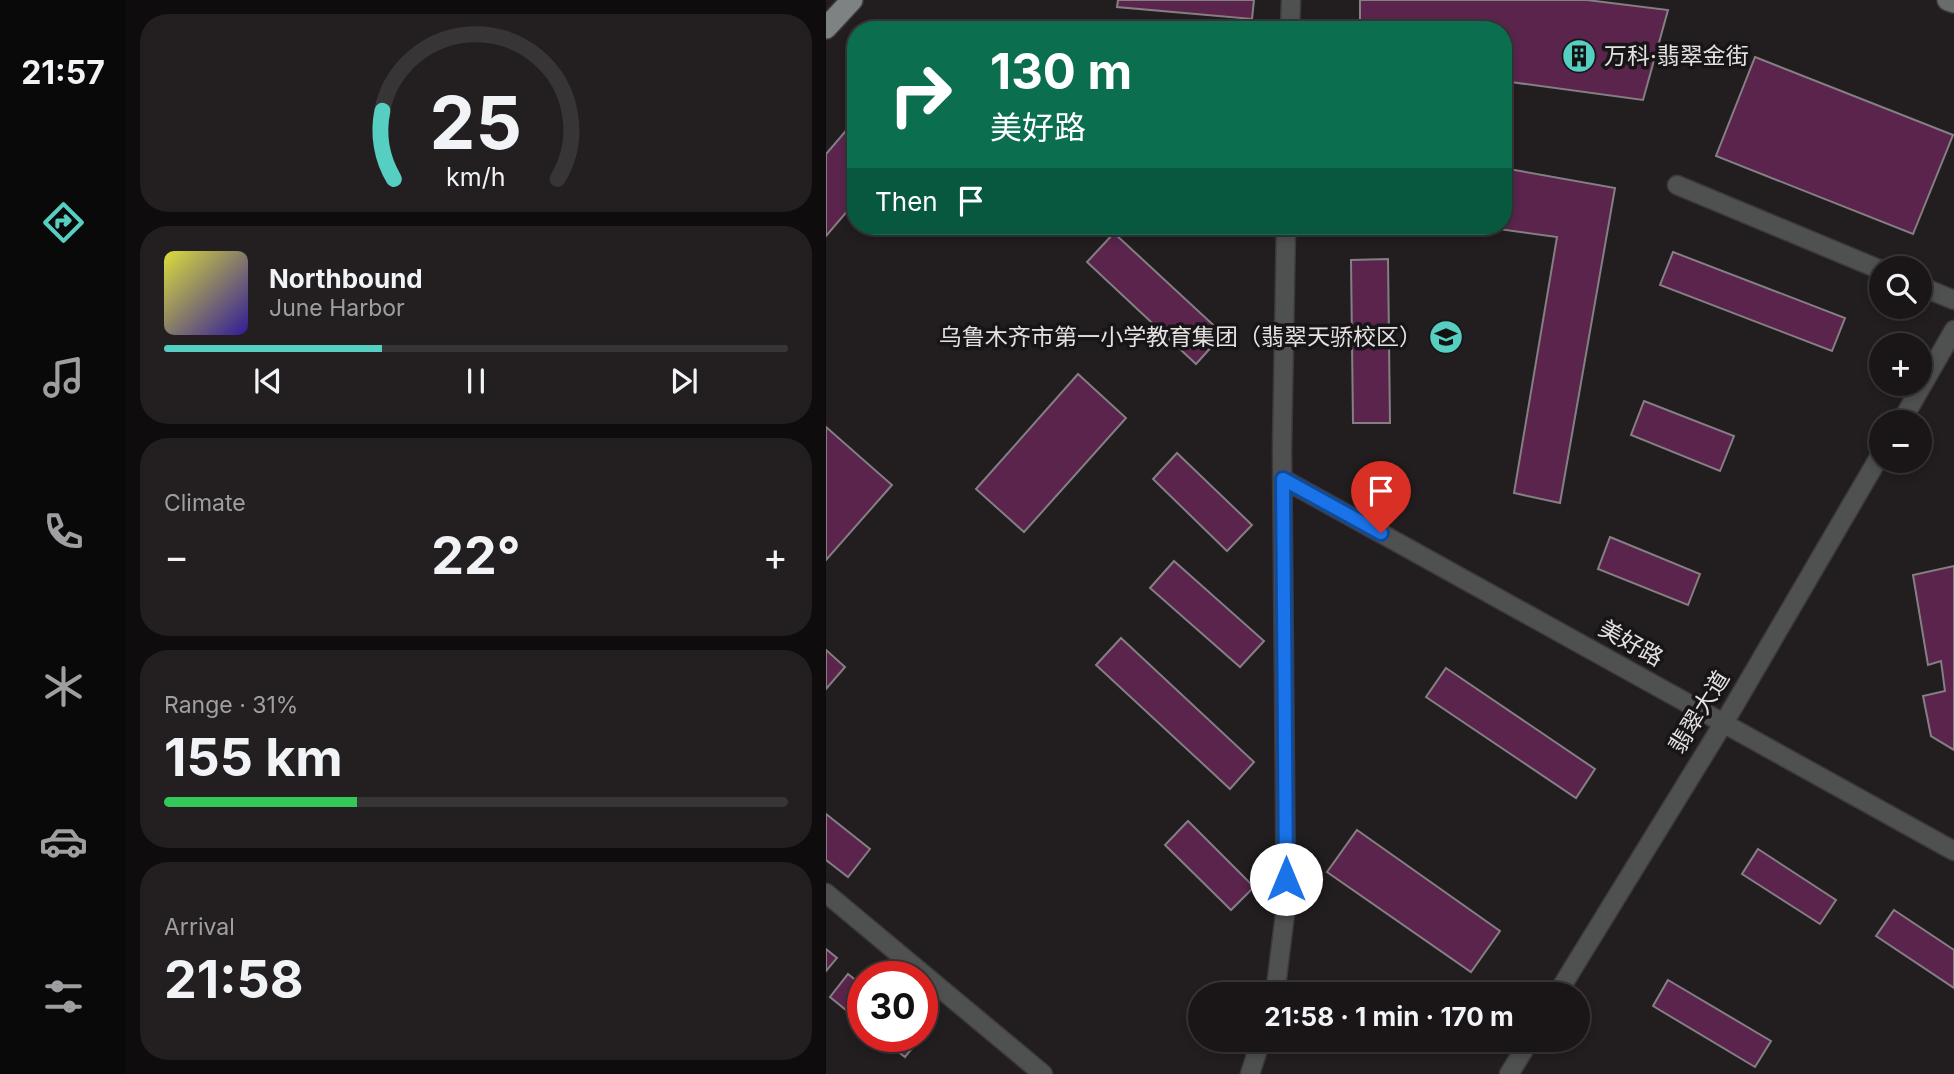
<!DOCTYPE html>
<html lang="en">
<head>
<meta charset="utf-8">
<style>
	:root { --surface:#1a1618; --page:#231f21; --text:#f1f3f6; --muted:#9f9fa2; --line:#383537; --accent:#57cec2 }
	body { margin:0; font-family:Inter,"Noto Sans SC",sans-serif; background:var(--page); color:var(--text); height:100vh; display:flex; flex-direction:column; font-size:26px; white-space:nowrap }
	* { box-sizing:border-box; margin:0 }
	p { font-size:23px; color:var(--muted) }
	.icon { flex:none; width:38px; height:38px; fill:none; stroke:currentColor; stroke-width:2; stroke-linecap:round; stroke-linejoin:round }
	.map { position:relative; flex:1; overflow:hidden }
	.panel { display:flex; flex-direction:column; gap:14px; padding:14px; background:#0e0c0d; width:700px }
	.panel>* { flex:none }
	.hud { position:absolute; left:21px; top:21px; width:665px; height:214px; border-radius:28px; box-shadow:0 4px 10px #0003,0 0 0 2px var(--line); background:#0b6e4f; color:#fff; overflow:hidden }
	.buttons { position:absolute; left:1043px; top:256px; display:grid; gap:14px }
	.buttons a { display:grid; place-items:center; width:63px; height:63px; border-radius:50%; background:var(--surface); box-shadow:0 4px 10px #0003,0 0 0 2px var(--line); font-size:35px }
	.speed { position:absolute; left:21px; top:961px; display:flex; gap:14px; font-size:35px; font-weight:700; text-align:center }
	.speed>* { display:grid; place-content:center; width:91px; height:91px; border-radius:50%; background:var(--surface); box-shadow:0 4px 10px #0003,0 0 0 2px var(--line); line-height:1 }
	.speed .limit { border:10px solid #d22; background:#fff; color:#111 }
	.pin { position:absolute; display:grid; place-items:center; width:60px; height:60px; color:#fff; margin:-72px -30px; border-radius:50% 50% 50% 0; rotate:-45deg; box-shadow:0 0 7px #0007 }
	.pin .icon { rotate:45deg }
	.me { position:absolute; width:77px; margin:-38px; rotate:0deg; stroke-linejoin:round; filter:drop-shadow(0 0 5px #0008) }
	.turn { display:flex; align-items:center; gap:24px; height:147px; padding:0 28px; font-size:32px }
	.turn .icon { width:91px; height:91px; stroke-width:2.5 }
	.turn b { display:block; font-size:49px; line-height:60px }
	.then { display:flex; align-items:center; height:66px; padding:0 28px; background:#0003; gap:14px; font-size:26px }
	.big { font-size:52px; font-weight:700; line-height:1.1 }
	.panel .widget { flex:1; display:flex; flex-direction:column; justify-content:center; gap:10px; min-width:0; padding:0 24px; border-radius:28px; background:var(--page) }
	.panel .dial { align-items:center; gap:0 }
	.dial svg { height:182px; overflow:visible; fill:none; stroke:var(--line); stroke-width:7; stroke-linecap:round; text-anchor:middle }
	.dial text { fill:var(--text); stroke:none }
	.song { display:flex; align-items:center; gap:21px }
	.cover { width:84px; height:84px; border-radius:10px; background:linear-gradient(135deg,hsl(60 70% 55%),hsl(250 70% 35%)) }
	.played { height:7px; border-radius:4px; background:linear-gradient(90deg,var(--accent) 35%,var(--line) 35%) }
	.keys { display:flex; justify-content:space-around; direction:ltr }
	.heat { display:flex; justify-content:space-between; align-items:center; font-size:38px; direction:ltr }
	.charge { height:10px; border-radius:5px; background:linear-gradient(90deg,#34c759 31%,var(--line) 0) }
	.trip { position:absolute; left:362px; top:982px; width:402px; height:70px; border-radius:35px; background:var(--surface); box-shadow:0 4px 10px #0003,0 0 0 2px var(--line); font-weight:700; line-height:70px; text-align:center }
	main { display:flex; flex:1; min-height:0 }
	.tabs { display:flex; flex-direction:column; width:126px; justify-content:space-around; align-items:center; background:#0a090a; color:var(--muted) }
	.tabs .icon { width:49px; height:49px }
	.tabs .active { color:var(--accent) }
	.tabs b { font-size:32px; color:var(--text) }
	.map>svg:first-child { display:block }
</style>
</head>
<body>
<main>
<nav class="tabs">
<b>21:57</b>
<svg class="icon active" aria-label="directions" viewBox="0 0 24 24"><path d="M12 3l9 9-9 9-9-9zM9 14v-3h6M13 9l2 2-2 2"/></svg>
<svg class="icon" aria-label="music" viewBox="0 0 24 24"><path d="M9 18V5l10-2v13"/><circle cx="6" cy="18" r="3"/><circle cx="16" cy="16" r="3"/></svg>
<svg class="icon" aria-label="phone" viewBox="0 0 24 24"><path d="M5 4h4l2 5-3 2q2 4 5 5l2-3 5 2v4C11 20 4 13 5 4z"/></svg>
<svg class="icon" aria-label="climate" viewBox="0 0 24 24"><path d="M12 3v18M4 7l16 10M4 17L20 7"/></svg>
<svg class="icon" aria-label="car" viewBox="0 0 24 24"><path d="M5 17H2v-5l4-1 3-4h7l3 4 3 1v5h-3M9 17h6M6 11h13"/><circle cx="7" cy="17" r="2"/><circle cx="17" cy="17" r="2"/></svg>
<svg class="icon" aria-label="filters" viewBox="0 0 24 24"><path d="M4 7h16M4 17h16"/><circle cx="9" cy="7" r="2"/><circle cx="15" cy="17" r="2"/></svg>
</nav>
<section class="panel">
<div class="widget dial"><svg viewBox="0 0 100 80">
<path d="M14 69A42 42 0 1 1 86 69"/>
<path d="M14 69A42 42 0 0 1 9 39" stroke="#57cec2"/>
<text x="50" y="56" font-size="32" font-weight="700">25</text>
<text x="50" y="72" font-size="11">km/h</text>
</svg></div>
<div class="widget">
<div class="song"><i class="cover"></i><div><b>Northbound</b><p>June Harbor</p></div></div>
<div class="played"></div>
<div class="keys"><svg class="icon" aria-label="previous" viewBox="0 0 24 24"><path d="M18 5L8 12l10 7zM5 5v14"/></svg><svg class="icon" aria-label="pause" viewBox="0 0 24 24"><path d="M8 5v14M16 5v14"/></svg><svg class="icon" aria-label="next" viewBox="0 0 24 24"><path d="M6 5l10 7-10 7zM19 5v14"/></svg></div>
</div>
<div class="widget"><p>Climate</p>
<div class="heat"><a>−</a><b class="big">22°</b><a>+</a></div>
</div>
<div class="widget"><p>Range · 31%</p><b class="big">155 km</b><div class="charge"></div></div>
<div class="widget"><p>Arrival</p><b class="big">21:58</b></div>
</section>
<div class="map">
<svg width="1128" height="1074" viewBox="0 0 1128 1074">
	<rect width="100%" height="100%" fill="#221e20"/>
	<path fill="#5a244d" stroke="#847f82" stroke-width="2" d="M292,0H428L426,19L291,7Z
		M534,0H761L842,10L817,100L677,81V30H534Z
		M929,57L1127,135L1087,234L890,156Z
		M30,119V201L0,236V154Z
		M677,168L789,188L734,503L688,493L731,237L651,226H677Z
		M288,233L397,334L370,364L261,262Z
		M847,252L1019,318L1006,351L834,285Z
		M562,259L564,423H527L525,260Z
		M252,374L300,418L198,532L150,489Z
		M818,401L908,436L894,471L805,435Z
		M0,427L66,485L0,560Z
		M351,453L426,525L401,551L327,479Z
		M784,537L874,574L862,605L772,569Z
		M348,561L438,641L414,667L324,588Z
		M1128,566V750L1105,736L1097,696L1119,691L1115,661L1102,665L1087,575Z
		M295,638L428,762L404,789L270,665Z
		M0,650L19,667L0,689Z
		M620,668L769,769L750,798L600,697Z
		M0,814L44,849L22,877L0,860Z
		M362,821L428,887L405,910L339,845Z
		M531,830L674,931L645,972L501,872Z
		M932,849L1010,900L994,924L916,874Z
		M1068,910L1128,950V988L1050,936Z
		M0,949L11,958L0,971Z
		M22,974L37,986V1024L4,997Z
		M842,980L945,1041L929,1067L827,1006Z
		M52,1036H96L79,1057Z"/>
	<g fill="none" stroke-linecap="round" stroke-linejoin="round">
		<g stroke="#3d393b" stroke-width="21">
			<path id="street" d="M464,30L465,0
				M851,185L1055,270
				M1094,286L1128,300
				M1075,422L1128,330
				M457,479L1128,851
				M0,893L217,1074
				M449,994L460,906L456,449L460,226
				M731,994L905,711L1055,454
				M424,1074L435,1040
				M683,1074L704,1040"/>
		</g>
		<g stroke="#3d393b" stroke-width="24">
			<path id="secondary" d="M1122,0L1128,2"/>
		</g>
		<g stroke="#3d393b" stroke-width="24">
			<path id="primary" d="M0,28L26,0"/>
		</g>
		<use href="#street" stroke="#4e5150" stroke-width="18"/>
		<use href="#secondary" stroke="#686d6c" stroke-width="21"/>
		<use href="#primary" stroke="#7d8282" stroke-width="21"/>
	</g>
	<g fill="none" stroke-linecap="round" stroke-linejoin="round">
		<g stroke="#114b97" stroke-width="18">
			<path id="route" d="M460,879L457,479L555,533"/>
		</g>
		<use href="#route" stroke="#1a73e8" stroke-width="12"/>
	</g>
	<defs>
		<g id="building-disc" transform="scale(1.75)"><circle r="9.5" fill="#57cec2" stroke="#181517"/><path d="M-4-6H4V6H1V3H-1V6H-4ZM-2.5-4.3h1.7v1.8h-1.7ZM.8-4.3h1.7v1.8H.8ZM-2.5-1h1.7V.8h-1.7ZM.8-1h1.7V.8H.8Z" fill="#111"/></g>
		<g id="school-disc" transform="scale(1.75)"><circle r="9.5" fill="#57cec2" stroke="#181517"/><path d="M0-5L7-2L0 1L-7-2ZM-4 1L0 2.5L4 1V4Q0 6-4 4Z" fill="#111"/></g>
	</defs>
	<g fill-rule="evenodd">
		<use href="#building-disc" x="753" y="56"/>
		<use href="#school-disc" x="620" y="337"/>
	</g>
	<g text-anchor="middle" stroke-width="7" stroke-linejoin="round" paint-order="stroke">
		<g font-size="23" fill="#e4e1e3" stroke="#181517" text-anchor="start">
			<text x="778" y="64">万科·翡翠金街</text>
			<text x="596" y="345" text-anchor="end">乌鲁木齐市第一小学教育集团（翡翠天骄校区）</text>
		</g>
		<g font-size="23" fill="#e4e1e3" stroke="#181517">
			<text transform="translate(805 643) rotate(29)" y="8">美好路</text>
			<text transform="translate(873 712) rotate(-58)" y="8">翡翠大道</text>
		</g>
	</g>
</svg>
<div class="buttons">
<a><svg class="icon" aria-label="search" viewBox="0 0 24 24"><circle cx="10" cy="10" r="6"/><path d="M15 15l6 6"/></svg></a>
<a>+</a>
<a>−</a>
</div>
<div class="speed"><div class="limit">30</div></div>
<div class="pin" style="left:555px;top:533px;background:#d93025"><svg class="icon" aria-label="arrive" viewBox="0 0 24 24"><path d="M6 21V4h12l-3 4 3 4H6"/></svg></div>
<svg class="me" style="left:460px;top:879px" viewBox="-20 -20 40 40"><circle r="19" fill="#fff"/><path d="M0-13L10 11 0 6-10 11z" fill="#1a73e8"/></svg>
<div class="trip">21:58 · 1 min · 170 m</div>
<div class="hud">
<div class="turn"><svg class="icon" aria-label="right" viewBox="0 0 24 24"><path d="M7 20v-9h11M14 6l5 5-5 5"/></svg><div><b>130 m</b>美好路</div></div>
<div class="then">Then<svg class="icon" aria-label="arrive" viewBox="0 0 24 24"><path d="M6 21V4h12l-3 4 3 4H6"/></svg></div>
</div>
</div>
</main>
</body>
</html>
